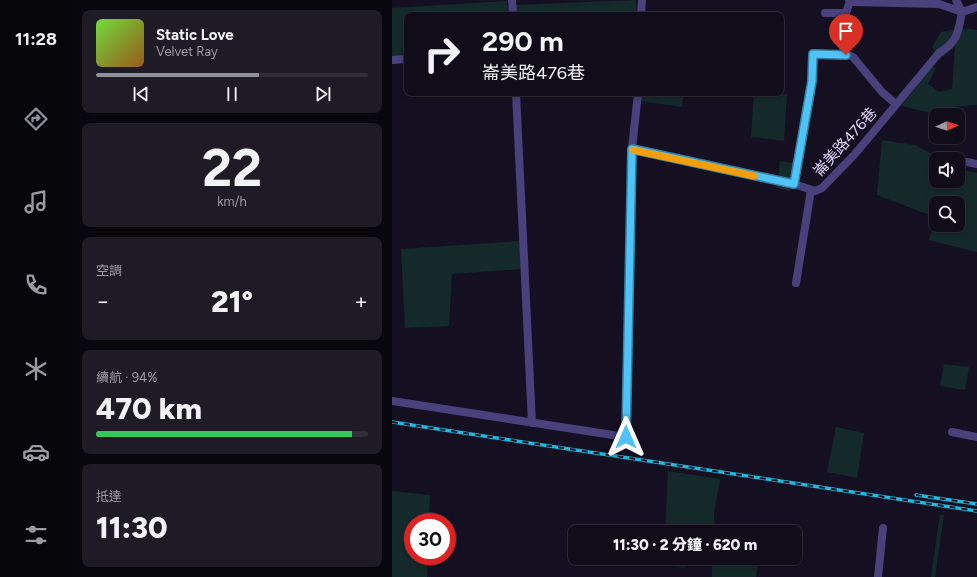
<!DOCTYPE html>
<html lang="zh-TW">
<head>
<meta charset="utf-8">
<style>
	:root { --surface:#100c19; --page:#1e1a26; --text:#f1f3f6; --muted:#9c9ba2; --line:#302c38; --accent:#8c9099 }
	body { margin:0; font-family:Figtree,"Noto Sans TC",sans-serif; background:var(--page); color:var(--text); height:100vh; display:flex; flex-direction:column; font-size:15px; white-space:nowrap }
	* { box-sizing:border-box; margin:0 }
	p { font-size:13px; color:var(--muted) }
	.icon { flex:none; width:22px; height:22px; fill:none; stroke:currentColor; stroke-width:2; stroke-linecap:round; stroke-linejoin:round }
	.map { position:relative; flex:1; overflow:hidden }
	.sheet { display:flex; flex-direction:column; gap:10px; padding:10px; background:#09070e; width:320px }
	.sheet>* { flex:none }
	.hud { position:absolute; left:12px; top:12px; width:380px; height:84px; border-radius:8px; box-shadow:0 2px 6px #0003,0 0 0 1px var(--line); background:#100c19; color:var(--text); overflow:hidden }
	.needle { width:26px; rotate:87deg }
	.buttons { position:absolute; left:537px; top:108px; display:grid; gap:8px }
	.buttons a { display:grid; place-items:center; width:36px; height:36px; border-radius:8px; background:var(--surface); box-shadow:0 2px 6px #0003,0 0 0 1px var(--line); font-size:20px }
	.speed { position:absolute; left:12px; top:513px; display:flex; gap:8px; font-size:20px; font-weight:700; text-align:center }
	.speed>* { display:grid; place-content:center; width:52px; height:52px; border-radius:50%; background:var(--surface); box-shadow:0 2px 6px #0003,0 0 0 1px var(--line); line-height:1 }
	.speed .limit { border:6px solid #d22; background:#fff; color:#111 }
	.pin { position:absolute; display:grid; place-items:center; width:34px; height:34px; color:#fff; margin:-41px -17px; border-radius:50% 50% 50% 0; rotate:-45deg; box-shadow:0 0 4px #0007 }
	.pin .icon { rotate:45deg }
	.me { position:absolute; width:44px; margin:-22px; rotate:0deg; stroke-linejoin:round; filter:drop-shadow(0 0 3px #0008) }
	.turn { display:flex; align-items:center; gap:14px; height:84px; padding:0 12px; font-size:18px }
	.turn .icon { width:52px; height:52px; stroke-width:2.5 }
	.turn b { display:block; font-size:28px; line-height:34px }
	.big { font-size:30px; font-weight:800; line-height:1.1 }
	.sheet .widget { flex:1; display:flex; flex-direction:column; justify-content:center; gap:6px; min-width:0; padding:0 14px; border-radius:8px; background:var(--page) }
	.sheet .dial { align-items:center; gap:0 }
	.dial b { font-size:52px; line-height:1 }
	.song { display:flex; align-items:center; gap:12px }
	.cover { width:48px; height:48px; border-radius:6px; background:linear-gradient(135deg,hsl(100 70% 55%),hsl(30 70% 35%)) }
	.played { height:4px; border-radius:2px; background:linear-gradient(90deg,var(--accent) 60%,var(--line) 60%) }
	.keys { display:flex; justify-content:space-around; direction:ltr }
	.heat { display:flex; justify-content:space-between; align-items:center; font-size:22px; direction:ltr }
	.charge { height:6px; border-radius:3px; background:linear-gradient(90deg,#34c759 94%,var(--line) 0) }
	.trip { position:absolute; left:176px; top:525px; width:234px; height:40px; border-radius:8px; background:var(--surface); box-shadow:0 2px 6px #0003,0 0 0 1px var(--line); font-weight:800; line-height:40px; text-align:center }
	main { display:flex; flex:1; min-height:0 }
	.tab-bar { display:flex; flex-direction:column; width:72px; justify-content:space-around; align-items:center; background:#06050a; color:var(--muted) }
	.tab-bar .icon { width:28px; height:28px }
	.tab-bar .on { color:var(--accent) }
	.tab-bar b { font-size:18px; color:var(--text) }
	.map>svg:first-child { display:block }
</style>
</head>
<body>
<main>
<nav class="tab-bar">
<b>11:28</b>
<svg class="icon on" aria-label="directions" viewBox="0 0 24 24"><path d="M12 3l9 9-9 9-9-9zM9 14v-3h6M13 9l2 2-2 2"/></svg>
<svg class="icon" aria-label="music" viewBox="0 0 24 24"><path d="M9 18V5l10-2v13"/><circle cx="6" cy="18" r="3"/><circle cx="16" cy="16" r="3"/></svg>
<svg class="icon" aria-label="phone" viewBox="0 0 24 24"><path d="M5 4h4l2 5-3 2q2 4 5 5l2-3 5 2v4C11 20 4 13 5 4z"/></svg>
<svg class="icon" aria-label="climate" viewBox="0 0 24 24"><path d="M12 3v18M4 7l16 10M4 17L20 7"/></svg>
<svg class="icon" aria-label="car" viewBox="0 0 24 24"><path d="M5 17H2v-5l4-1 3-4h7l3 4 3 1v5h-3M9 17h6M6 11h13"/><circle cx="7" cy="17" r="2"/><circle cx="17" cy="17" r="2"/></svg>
<svg class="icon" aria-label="filters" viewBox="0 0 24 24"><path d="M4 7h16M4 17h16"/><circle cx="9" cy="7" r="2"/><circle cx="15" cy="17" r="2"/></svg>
</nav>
<section class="sheet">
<div class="widget">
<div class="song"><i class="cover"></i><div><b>Static Love</b><p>Velvet Ray</p></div></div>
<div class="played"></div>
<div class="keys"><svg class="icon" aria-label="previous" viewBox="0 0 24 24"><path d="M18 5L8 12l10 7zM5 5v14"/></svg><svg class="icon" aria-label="pause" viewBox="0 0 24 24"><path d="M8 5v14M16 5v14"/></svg><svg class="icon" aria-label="next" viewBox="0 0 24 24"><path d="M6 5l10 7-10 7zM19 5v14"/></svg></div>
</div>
<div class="widget dial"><b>22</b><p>km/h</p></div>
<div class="widget"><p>空調</p>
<div class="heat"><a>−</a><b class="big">21°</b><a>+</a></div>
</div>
<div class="widget"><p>續航 · 94%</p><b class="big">470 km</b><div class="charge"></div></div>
<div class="widget"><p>抵達</p><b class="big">11:30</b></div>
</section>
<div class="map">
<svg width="585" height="577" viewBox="0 0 585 577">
	<rect width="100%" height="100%" fill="#151021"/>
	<path fill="#14292a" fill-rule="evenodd" d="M244,0L245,15H121V5Z
		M115,1L116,15H15V58L0,59V8Z
		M569,28L585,30V105L558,107V115H548L509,106L540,67L544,68L536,84L547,92L560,89L563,47L547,60L540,47L549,32Z
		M249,93H291L290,107L248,101Z
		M362,93L395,94L392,141L359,137Z
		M490,140L523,145L550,159H544V181H566L567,169L585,173V252L537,240L543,217L485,195ZM544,203H566V225H544Z
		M388,161L401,163L398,191L385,188Z
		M128,241L129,269L60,274L57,326L13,328L9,249Z
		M552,364L577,367L573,390L548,386Z
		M444,427L472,433L465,478L435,472Z
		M276,471L328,479L322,513L323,532H273Z
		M0,491L38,495L37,522H21V556H36L35,577H0Z
		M548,514L552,515L543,577H539Z
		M272,558H366L364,577H320V566L295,561L293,568L272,564Z"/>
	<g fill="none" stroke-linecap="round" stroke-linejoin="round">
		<path stroke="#48417b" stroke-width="8" d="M120,0L121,15
			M457,0L461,2L547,4L570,12
			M564,0L570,12
			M458,1L454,13L451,52L461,57L490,92L504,104
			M433,13H454
			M249,15L250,0
			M0,60L15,59
			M124,93L140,423
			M240,149L402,184L423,191L430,188L463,154L547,53C566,41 566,33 570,12L585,7
			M575,162L585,164
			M402,184L420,81L421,54L454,55
			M404,283L419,190
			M0,401L234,437L240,149L246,93
			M560,432L585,437
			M486,577L491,528"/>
		<g stroke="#1bbce0" stroke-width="3.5">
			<path id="rail" d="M0,422L585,511
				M524,495L585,504"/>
		</g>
		<use href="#rail" stroke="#151021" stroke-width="2" stroke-dasharray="6" stroke-linecap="butt"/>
	</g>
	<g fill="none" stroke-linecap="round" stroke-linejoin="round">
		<g stroke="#337fa1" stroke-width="10">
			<path id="route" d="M234,437L240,149L402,184L420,81L421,54L454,55"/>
		</g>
		<use href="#route" stroke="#4fc3f7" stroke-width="7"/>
		<path stroke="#f59e0b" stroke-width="7" d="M241,150L362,176"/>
	</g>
	<g text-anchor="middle" stroke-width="4" stroke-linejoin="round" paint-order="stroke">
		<g font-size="15" fill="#ddd5fa" stroke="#151021">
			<text transform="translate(453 142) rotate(-48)" y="5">崙美路476巷</text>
		</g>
	</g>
</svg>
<div class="buttons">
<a><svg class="needle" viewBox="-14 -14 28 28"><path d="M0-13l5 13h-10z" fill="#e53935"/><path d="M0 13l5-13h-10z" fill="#9c9ba2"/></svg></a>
<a><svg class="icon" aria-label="sound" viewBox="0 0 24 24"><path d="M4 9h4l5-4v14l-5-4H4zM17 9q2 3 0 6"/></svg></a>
<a><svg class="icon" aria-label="search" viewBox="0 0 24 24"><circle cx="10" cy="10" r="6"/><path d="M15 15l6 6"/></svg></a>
</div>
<div class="speed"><div class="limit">30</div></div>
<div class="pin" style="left:454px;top:55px;background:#d93025"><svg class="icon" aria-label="arrive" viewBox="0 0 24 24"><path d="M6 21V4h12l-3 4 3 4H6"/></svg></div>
<svg class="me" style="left:234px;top:437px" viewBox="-20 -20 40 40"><path d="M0-17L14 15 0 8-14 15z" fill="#4fc3f7" stroke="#fff" stroke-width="4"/></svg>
<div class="trip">11:30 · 2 分鐘 · 620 m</div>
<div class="hud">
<div class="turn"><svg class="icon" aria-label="right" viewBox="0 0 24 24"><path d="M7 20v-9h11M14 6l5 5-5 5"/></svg><div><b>290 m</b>崙美路476巷</div></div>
</div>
</div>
</main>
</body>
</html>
